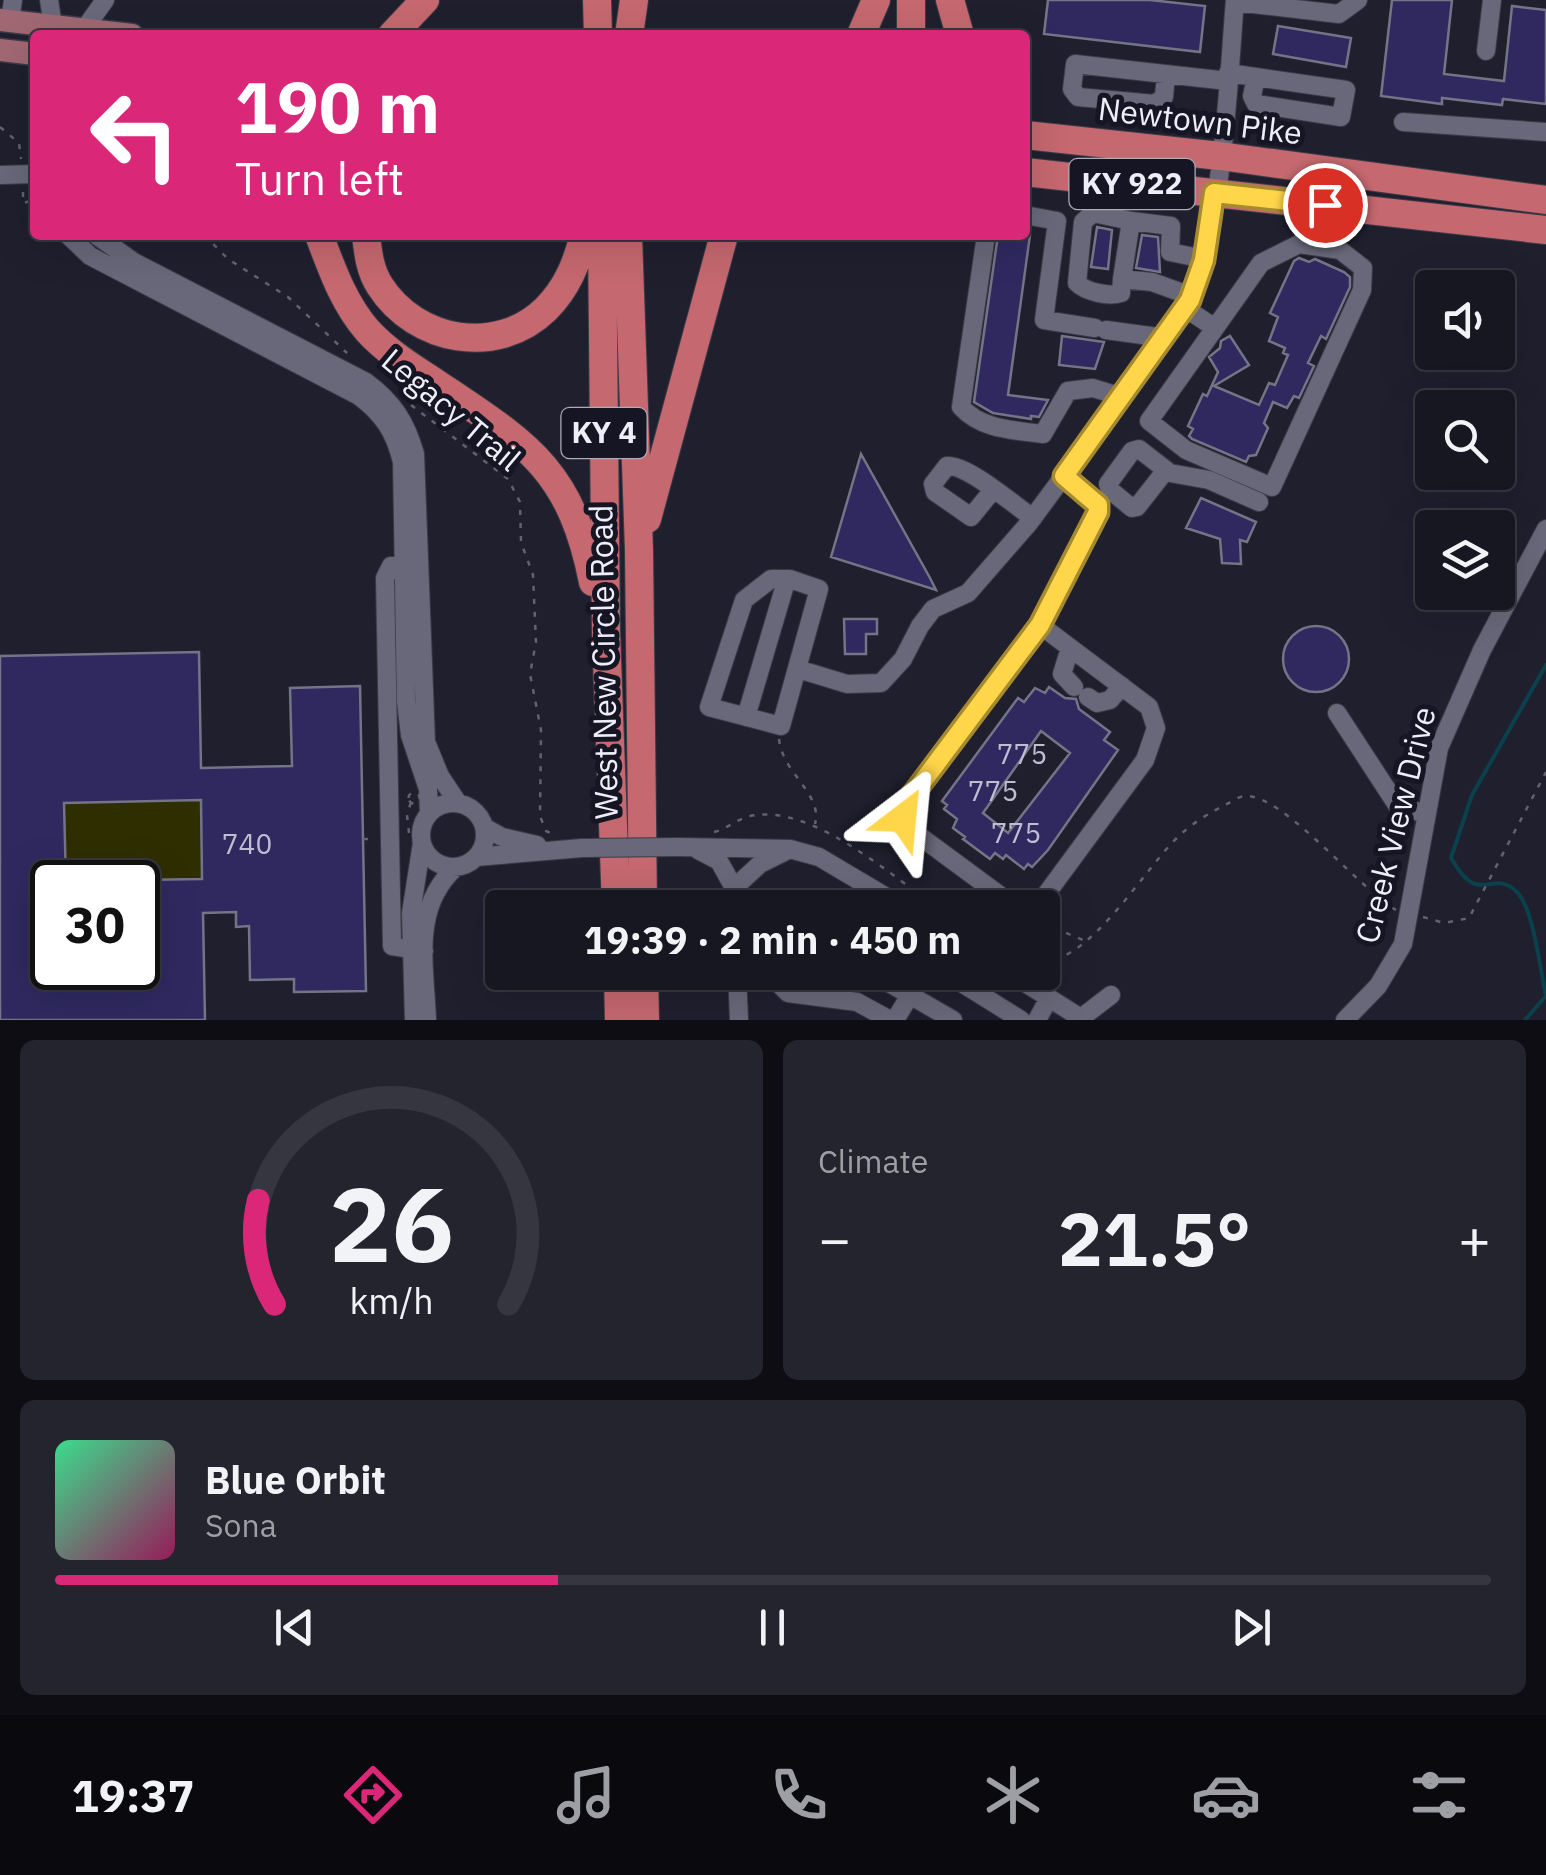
<!DOCTYPE html>
<html lang="en">
<head>
<meta charset="utf-8">
<style>
	:root { --surface:#171722; --page:#24242f; --text:#f1f3f6; --muted:#9e9fa5; --line:#363640; --accent:#db2777 }
	body { margin:0; font-family:"IBM Plex Sans",sans-serif; background:var(--page); color:var(--text); height:100vh; display:flex; flex-direction:column; font-size:38px; white-space:nowrap }
	* { box-sizing:border-box; margin:0 }
	p { font-size:32px; color:var(--muted) }
	.icon { flex:none; width:55px; height:55px; fill:none; stroke:currentColor; stroke-width:2; stroke-linecap:round; stroke-linejoin:round }
	.map { position:relative; height:1020px; overflow:hidden }
	.side { display:flex; flex-direction:column; gap:20px; padding:20px; background:#0d0d13; flex:1 }
	.side>* { flex:none }
	.top-card { position:absolute; left:30px; top:30px; width:1000px; height:210px; border-radius:10px; box-shadow:0 10px 40px #0002,0 0 0 2px var(--line); background:#db2777; color:#fff; overflow:hidden }
	.controls { position:absolute; left:1415px; top:270px; display:grid; gap:20px }
	.controls a { display:grid; place-items:center; width:100px; height:100px; border-radius:10px; background:var(--surface); box-shadow:0 10px 40px #0002,0 0 0 2px var(--line); font-size:50px }
	.speed { position:absolute; left:30px; top:860px; display:flex; gap:20px; font-size:50px; font-weight:700; text-align:center }
	.speed>* { display:grid; place-content:center; width:130px; height:130px; border-radius:50%; background:var(--surface); box-shadow:0 10px 40px #0002,0 0 0 2px var(--line); line-height:1 }
	.speed .limit { border:5px solid #111; border-radius:15px; background:#fff; color:#111 }
	.pin { position:absolute; display:grid; place-items:center; width:85px; height:85px; color:#fff; margin:-42px; border:5px solid #fff; border-radius:50%; box-shadow:0 2px 10px #0007 }
	.me { position:absolute; width:110px; margin:-55px; rotate:29deg; stroke-linejoin:round; filter:drop-shadow(0 0 8px #0008) }
	.turn { display:flex; align-items:center; gap:35px; height:210px; padding:0 40px; font-size:45px }
	.turn .icon { width:130px; height:130px; stroke-width:2.5 }
	.turn b { display:block; font-size:70px; line-height:85px }
	.big { font-size:75px; font-weight:700; line-height:1.1 }
	.side .widget { flex:1; display:flex; flex-direction:column; justify-content:center; gap:15px; min-width:0; padding:0 35px; border-radius:15px; background:var(--page) }
	.side .dial { align-items:center; gap:0 }
	.dial svg { height:260px; overflow:visible; fill:none; stroke:var(--line); stroke-width:7; stroke-linecap:round; text-anchor:middle }
	.dial text { fill:var(--text); stroke:none }
	.song { display:flex; align-items:center; gap:30px }
	.cover { width:120px; height:120px; border-radius:15px; background:linear-gradient(135deg,hsl(150 70% 55%),hsl(330 70% 35%)) }
	.played { height:10px; border-radius:5px; background:linear-gradient(90deg,var(--accent) 35%,var(--line) 35%) }
	.keys { display:flex; justify-content:space-around; direction:ltr }
	.heat { display:flex; justify-content:space-between; align-items:center; font-size:55px; direction:ltr }
	.side .tiles { flex:1; display:grid; gap:20px; grid-template-columns:1fr 1fr }
	.widget:last-child { grid-column:span 2 }
	.trip { position:absolute; left:485px; top:890px; width:575px; height:100px; border-radius:10px; background:var(--surface); box-shadow:0 10px 40px #0002,0 0 0 2px var(--line); font-weight:700; line-height:100px; text-align:center }
	.menu { display:flex; height:160px; justify-content:space-around; align-items:center; background:#09090e; color:var(--muted) }
	.menu .icon { width:70px; height:70px }
	.menu .active { color:var(--accent) }
	.menu b { font-size:45px; color:var(--text) }
	.map>svg:first-child { display:block }
</style>
</head>
<body>
<div class="map">
<svg width="1546" height="1020" viewBox="0 0 1546 1020">
	<rect width="100%" height="100%" fill="#1f1f2e"/>
	<path fill="#2e2e01" d="M201,800L202,879L66,882L64,803Z"/>
	<g fill="none" stroke-linecap="round" stroke-linejoin="round">
		<path stroke="#0a414d" stroke-width="4" d="M1525,1020L1546,996C1540,971 1534,906 1515,890C1489,869 1480,908 1451,858L1472,795L1546,665"/>
	</g>
	<path fill="#2f2960" stroke="#747487" stroke-width="2.5" fill-rule="evenodd" d="M1048,0H1150L1205,6L1200,52L1044,34Z
		M1392,0H1452L1444,74L1504,81L1512,6L1546,10V104L1503,99L1502,105L1442,98V104L1381,96Z
		M1278,26L1351,38L1346,67L1273,54Z
		M1097,227L1112,230L1108,269L1091,267Z
		M998,235H1030L1008,395L1048,400L1039,417L1031,416V419L993,413L974,402Z
		M1142,235L1158,237L1160,272L1136,268Z
		M1299,258L1309,262L1315,259L1344,272L1350,277V287L1326,339L1321,336L1308,363L1314,366L1299,398L1294,396L1287,408L1273,402L1264,423L1268,428L1256,455L1249,456L1246,462L1192,439L1189,436L1193,429L1188,426L1203,394L1207,396L1218,372L1209,357L1220,348L1221,341L1230,336L1249,365L1214,386L1259,405L1269,383L1275,385L1288,355L1283,353L1285,348L1269,341L1278,317L1270,313L1294,261Z
		M1062,336L1104,342L1095,369L1059,365Z
		M861,454L930,578L936,590L831,557Z
		M1201,498L1256,522L1247,542L1240,540L1241,564L1222,563L1220,539L1186,528Z
		M844,619H877V634H866V654H845Z
		M1283 659a33 33 0 1 1 66 0a33 33 0 1 1-66 0Z
		M199,652L201,768L292,766L290,688L360,686L366,991L294,992V979L250,980L249,926L236,927V912L203,913L205,1020H0V656ZM201,800L202,879L138,880V968H52V882H66L64,803Z
		M1049,687L1065,698L1076,699L1079,709L1110,732L1104,740L1118,750L1048,850L1032,867L1028,864L1024,869L1006,855L1003,859L995,853L990,859L963,839L965,837L953,828L957,819L944,809L947,805L942,801L1018,698L1024,702L1035,688L1045,693ZM1041,731L1070,753L1008,833L983,813Z"/>
	<g fill="none" stroke-linecap="round" stroke-linejoin="round">
		<g stroke="#3b3b48" stroke-width="20">
			<path id="minor" d="M49,0L53,26
				M1235,2L1339,14L1358,0
				M10,21L13,0
				M80,35L105,0
				M1486,51L1492,0
				M1228,73L1346,90L1341,117L1256,104L1252,96L1256,77
				M1166,74L1164,97L1155,104L1078,97L1072,89L1075,64L1228,81
				M1403,122L1546,132
				M0,175L35,174
				M1025,215L1057,221L1044,320L1095,328
				M68,235L90,256L359,396C383,414 395,432 402,462L406,701L410,735L428,789L429,814
				M96,235L134,262L366,382C393,402 406,422 415,454L426,742L440,776L458,803
				M986,235L961,407C982,430 1014,430 1043,434L1068,391L1093,388L1122,397
				M1122,279L1121,293C1109,297 1086,292 1077,283L1083,222L1093,213L1131,221
				M1191,296L1152,282L1122,279L1131,221L1171,226L1170,252L1204,259
				M1185,308L1215,328L1261,263L1299,244L1340,250L1363,268L1362,290L1272,487L1186,450L1149,421L1215,328
				M1106,330L1165,338
				M1166,470L1137,507L1132,508L1110,490L1108,484L1132,451L1139,449L1170,473L1209,480L1259,502
				M993,490L971,517L935,492L933,484L947,466C967,464 1014,505 1033,518
				M413,564L391,566L385,578L392,946L424,951
				M771,579H790L819,589L781,726L709,707L744,600Z
				M1070,648L1062,674L1074,687
				M798,669L847,684L881,683L903,659L920,626L933,609L968,593L1029,523L1176,324C1224,243 1227,95 1235,0
				M1088,697L1097,703L1110,700L1122,686
				M1337,713L1397,805L1425,814
				M746,717L785,585L790,579
				M421 835a32 32 0 1 1 64 0a32 32 0 1 1-64 0Z
				M484,827L502,837L537,845
				M678,847L790,849L819,857L905,908
				M698,850L719,861L734,888L760,864L786,851
				M476,857L582,848
				M1017,908L910,829L904,822L903,811L1040,625L1098,512V505L1064,476
				M1036,908L1145,760L1156,728L1149,707L1040,625
				M737,972L739,1020
				M779,972V984L788,993L857,1002L890,1020
				M870,972L953,1020
				M944,972L1021,1020
				M1008,972L1084,1020
				M1081,1018L1111,995
				M414,1020L411,913L422,843
				M427,1020C425,965 411,907 456,867
				M895,1020L924,972
				M1037,1020L1049,998
				M1345,1020L1378,986L1403,944L1439,748L1482,650L1546,529"/>
		</g>
		<g stroke="#3b3b48" stroke-width="25">
			<path id="major" d="M0,20L132,35
				M0,50L35,54"/>
		</g>
		<g stroke="#3b3b48" stroke-width="30">
			<path id="highway" d="M597,0L598,35
				M911,0V35
				M950,0L960,35
				M392,35L425,0
				M629,35L634,0
				M861,35L876,0
				M1025,135L1220,156L1546,200
				M1025,172L1546,230
				M319,235C332,269 343,302 367,330C386,351 410,366 433,381C525,443 570,466 593,582
				M366,235C368,253 370,271 380,286C416,342 497,357 546,309C567,288 577,263 584,235
				M602,235L606,631L616,908
				M628,235L639,550L643,908
				M647,519L724,235
				M618,972L619,1020
				M644,972L645,1020"/>
		</g>
		<path stroke="#626270" stroke-width="2.5" stroke-dasharray="5 8" stroke-linecap="butt" d="M0,127L19,143L21,159
			M23,192V203L35,200
			M204,235L228,259L288,297L347,353
			M411,405L508,479L520,502L521,542L533,575L536,642L530,674L541,730L540,816L546,831L555,835
			M779,739C783,775 823,793 815,824
			M408.5 798a5.5 5.5 0 1 1 11 0a5.5 5.5 0 1 1-11 0Z
			M473,802L486,813
			M714,832C727,829 737,819 750,816C811,803 890,875 938,908
			M409,833L407,815L411,802
			M363,839H374
			M1423,917L1444,923L1469,918L1546,772
			M1042,923L1083,940
			M1042,962C1093,960 1145,867 1180,835C1193,823 1209,813 1225,805C1231,802 1239,796 1245,796C1283,794 1357,887 1396,910"/>
		<use href="#minor" stroke="#68687a" stroke-width="18"/>
		<use href="#major" stroke="#a06873" stroke-width="22"/>
		<use href="#highway" stroke="#c5686f" stroke-width="28"/>
		<g stroke="#3b3b48" stroke-width="20" stroke-linecap="butt">
			<path id="minor-bridge" d="M582,848L678,847"/>
		</g>
		<use href="#minor-bridge" stroke="#68687a" stroke-width="18"/>
	</g>
	<g fill="none" stroke-linecap="round" stroke-linejoin="round">
		<g stroke="#a68a30" stroke-width="25">
			<path id="route" d="M903,818L905,806L911,797L1040,625L1098,512V505L1064,476L1190,300L1204,260L1214,193L1325,205"/>
		</g>
		<use href="#route" stroke="#ffd54a" stroke-width="18"/>
	</g>
	<g text-anchor="middle" stroke-width="10" stroke-linejoin="round" paint-order="stroke">
		<g font-size="28" fill="#bebdd2">
			<text x="1022" y="764">775</text>
			<text x="993" y="801">775</text>
			<text x="1016" y="843">775</text>
			<text x="247" y="854">740</text>
		</g>
		<g fill="#161524" stroke="#acadb8" stroke-width="2.5">
			<rect x="1069.5" y="159" width="125" height="50" rx="8"/>
			<rect x="561.5" y="408" width="85" height="50" rx="8"/>
		</g>
		<g font-size="30" font-weight="bold" fill="#edeef8">
			<text x="1132" y="194">KY 922</text>
			<text x="604" y="443">KY 4</text>
		</g>
		<g font-size="32" fill="#edeef8" stroke="#161524">
			<text transform="translate(1200 121) rotate(7)" y="11">Newtown Pike</text>
			<text transform="translate(451 410) rotate(40)" y="11">Legacy Trail</text>
			<text transform="translate(604 662) rotate(-91)" y="11">West New Circle Road</text>
			<text transform="translate(1396 825) rotate(-76)" y="11">Creek View Drive</text>
		</g>
	</g>
</svg>
<div class="controls">
<a><svg class="icon" aria-label="sound" viewBox="0 0 24 24"><path d="M4 9h4l5-4v14l-5-4H4zM17 9q2 3 0 6"/></svg></a>
<a><svg class="icon" aria-label="search" viewBox="0 0 24 24"><circle cx="10" cy="10" r="6"/><path d="M15 15l6 6"/></svg></a>
<a><svg class="icon" aria-label="layers" viewBox="0 0 24 24"><path d="M12 4l9 5-9 5-9-5zM3 14l9 5 9-5"/></svg></a>
</div>
<div class="speed"><div class="limit">30</div></div>
<div class="pin" style="left:1325px;top:205px;background:#d93025"><svg class="icon" aria-label="arrive" viewBox="0 0 24 24"><path d="M6 21V4h12l-3 4 3 4H6"/></svg></div>
<svg class="me" style="left:903px;top:818px" viewBox="-20 -20 40 40"><path d="M0-17L14 15 0 8-14 15z" fill="#ffd54a" stroke="#fff" stroke-width="4"/></svg>
<div class="trip">19:39 · 2 min · 450 m</div>
<div class="top-card">
<div class="turn"><svg class="icon" aria-label="left" viewBox="0 0 24 24"><path d="M17 20v-9H6M10 6l-5 5 5 5"/></svg><div><b>190 m</b>Turn left</div></div>
</div>
</div>
<section class="side">
<div class="tiles">
<div class="widget dial"><svg viewBox="0 0 100 80">
<path d="M14 69A42 42 0 1 1 86 69"/>
<path d="M14 69A42 42 0 0 1 9 37" stroke="#db2777"/>
<text x="50" y="56" font-size="32" font-weight="700">26</text>
<text x="50" y="72" font-size="11">km/h</text>
</svg></div>
<div class="widget"><p>Climate</p>
<div class="heat"><a>−</a><b class="big">21.5°</b><a>+</a></div>
</div>
<div class="widget">
<div class="song"><i class="cover"></i><div><b>Blue Orbit</b><p>Sona</p></div></div>
<div class="played"></div>
<div class="keys"><svg class="icon" aria-label="previous" viewBox="0 0 24 24"><path d="M18 5L8 12l10 7zM5 5v14"/></svg><svg class="icon" aria-label="pause" viewBox="0 0 24 24"><path d="M8 5v14M16 5v14"/></svg><svg class="icon" aria-label="next" viewBox="0 0 24 24"><path d="M6 5l10 7-10 7zM19 5v14"/></svg></div>
</div>
</div>
</section>
<nav class="menu">
<b>19:37</b>
<svg class="icon active" aria-label="directions" viewBox="0 0 24 24"><path d="M12 3l9 9-9 9-9-9zM9 14v-3h6M13 9l2 2-2 2"/></svg>
<svg class="icon" aria-label="music" viewBox="0 0 24 24"><path d="M9 18V5l10-2v13"/><circle cx="6" cy="18" r="3"/><circle cx="16" cy="16" r="3"/></svg>
<svg class="icon" aria-label="phone" viewBox="0 0 24 24"><path d="M5 4h4l2 5-3 2q2 4 5 5l2-3 5 2v4C11 20 4 13 5 4z"/></svg>
<svg class="icon" aria-label="climate" viewBox="0 0 24 24"><path d="M12 3v18M4 7l16 10M4 17L20 7"/></svg>
<svg class="icon" aria-label="car" viewBox="0 0 24 24"><path d="M5 17H2v-5l4-1 3-4h7l3 4 3 1v5h-3M9 17h6M6 11h13"/><circle cx="7" cy="17" r="2"/><circle cx="17" cy="17" r="2"/></svg>
<svg class="icon" aria-label="filters" viewBox="0 0 24 24"><path d="M4 7h16M4 17h16"/><circle cx="9" cy="7" r="2"/><circle cx="15" cy="17" r="2"/></svg>
</nav>
</body>
</html>
